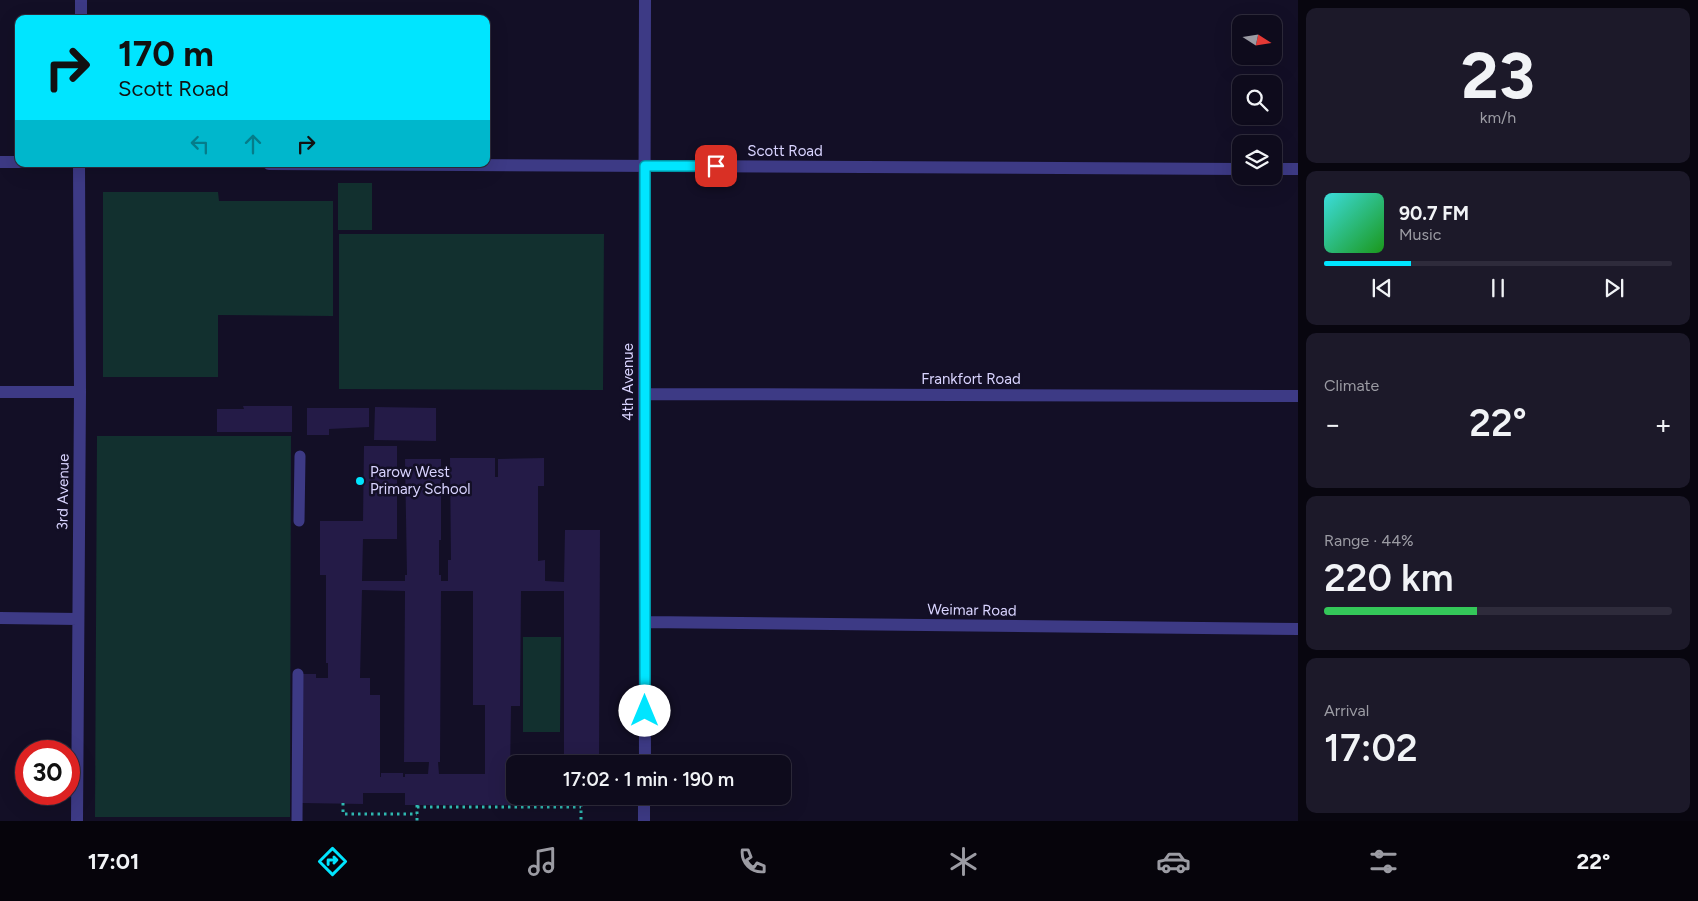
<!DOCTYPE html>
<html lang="en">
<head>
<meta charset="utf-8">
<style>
	:root { --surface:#0e0b1c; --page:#1c1929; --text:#f1f3f6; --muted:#9b9ba3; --line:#2e2b3b; --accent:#00e5ff }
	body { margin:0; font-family:Figtree,sans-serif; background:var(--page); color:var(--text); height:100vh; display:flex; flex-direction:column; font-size:19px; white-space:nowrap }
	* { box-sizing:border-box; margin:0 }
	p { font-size:16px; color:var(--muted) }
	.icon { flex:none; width:28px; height:28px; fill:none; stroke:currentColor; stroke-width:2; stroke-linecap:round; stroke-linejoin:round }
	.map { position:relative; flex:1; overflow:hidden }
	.side { display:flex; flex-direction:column; gap:8px; padding:8px; background:#08060f; width:400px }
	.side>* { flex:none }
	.guide { position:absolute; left:15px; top:15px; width:475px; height:152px; border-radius:10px; box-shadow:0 5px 20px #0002,0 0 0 1px var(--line); background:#00e5ff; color:#111; overflow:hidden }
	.needle { width:32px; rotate:102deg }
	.fabs { position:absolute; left:1232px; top:15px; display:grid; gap:10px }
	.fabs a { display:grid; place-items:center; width:50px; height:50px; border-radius:10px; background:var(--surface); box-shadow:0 5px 20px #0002,0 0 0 1px var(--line); font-size:25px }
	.speed { position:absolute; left:15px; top:740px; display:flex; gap:10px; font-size:25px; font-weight:700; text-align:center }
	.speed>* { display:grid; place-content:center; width:65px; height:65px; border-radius:50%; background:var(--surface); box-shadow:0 5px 20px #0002,0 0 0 1px var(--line); line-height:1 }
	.speed .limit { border:8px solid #d22; background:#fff; color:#111 }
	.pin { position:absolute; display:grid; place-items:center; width:42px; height:42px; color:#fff; margin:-21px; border-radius:10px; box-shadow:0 2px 8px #0006 }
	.me { position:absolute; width:55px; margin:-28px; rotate:0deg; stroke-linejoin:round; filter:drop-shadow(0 0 4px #0008) }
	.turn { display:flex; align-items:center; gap:18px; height:105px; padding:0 20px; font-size:22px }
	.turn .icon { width:65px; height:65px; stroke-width:2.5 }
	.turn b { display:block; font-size:35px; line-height:42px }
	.lanes { display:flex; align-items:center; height:48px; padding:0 20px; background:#0003; justify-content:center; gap:25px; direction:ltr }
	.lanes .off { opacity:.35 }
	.big { font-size:38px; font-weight:600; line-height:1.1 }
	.side .card { flex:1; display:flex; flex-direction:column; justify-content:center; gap:8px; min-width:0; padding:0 18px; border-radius:10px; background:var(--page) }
	.side .dial { align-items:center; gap:0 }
	.dial b { font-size:65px; line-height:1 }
	.song { display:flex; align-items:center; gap:15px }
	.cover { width:60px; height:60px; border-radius:8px; background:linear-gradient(135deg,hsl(180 70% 55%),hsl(120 70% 35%)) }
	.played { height:5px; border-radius:2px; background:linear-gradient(90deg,var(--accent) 25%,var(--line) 25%) }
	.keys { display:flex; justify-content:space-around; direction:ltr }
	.heat { display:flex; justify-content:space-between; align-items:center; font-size:28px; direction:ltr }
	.charge { height:8px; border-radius:4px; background:linear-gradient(90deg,#34c759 44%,var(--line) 0) }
	.trip { position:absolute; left:506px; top:755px; width:285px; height:50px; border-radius:10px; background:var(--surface); box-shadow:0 5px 20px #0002,0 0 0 1px var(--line); font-weight:600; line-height:50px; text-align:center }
	.dock { display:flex; height:80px; justify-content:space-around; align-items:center; background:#06040b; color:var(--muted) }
	.dock .icon { width:35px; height:35px }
	.dock .current { color:var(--accent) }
	.dock b { font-size:22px; color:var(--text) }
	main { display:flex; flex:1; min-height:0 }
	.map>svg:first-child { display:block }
</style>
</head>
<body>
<main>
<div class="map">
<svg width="1298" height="821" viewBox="0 0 1298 821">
	<rect width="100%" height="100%" fill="#130f26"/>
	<path fill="#12302f" d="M338,183H372V230H338Z
		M103,192H218L219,201H333V316L218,315V377H103Z
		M339,234H604L603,390L339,389Z
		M97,436H291L290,817H95Z
		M523,637H561L560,732H523Z"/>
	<path fill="#241b47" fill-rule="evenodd" d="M243,406H292V432H217V409H244Z
		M375,407L436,408V441L374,440Z
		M307,408H369V427L329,429V435H307Z
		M364,446H397V539H363L362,581H405V575H407L405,459H441V540H439V575H441V581H448V560H451L450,458H495V477H498V459L544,458V486H538V561L545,560V581L564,582L565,530H600L599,764H564V591H521L520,706H511L510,774H515V796H599V804L530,803L531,805H405V793H363V804L302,803L303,674H316V678H328V663H326V575H320V521H363ZM362,590L405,591L404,762H429L428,774H405V777H403V773H381V777H380V695H370V678H360ZM441,591H473V705H485V774H439L438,762H440Z"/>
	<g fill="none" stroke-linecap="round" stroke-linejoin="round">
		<path stroke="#2fb8b0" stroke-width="3" stroke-dasharray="2.5 4" stroke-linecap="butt" d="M343,803V814H417
			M581,804V821
			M417,805V821
			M417,807H581"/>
		<path stroke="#3d3a85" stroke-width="11" d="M299,521L300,456
			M297,821L298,674"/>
		<path stroke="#3d3a85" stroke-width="12" d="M81,19V0
			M0,162H19
			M269,164L1241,169
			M1274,169H1298
			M0,392H80
			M644,394L1298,396
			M0,618L78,619
			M645,622L1298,629
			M645,764L644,394L645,0
			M77,821L80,392L79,164
			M644,821V796"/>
	</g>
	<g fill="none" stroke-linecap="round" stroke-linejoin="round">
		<g stroke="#0095a6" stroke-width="12">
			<path id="route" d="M645,711V166H716"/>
		</g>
		<use href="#route" stroke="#00e5ff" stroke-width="9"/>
	</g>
	<circle fill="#00e5ff" stroke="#130f26" stroke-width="2" cx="360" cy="481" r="5"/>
	<g text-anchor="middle" stroke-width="5" stroke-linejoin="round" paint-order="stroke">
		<g font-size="15" fill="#d9d4ff" stroke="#130f26">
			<text x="785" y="156">Scott Road</text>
			<text x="971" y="384">Frankfort Road</text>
			<text transform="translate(628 382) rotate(-90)" y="5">4th Avenue</text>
			<text transform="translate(63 492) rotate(-89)" y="5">3rd Avenue</text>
			<text transform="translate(972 610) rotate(1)" y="5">Weimar Road</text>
		</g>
		<g font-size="15" fill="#d9d4ff" stroke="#130f26" text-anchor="start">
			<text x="370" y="477">Parow West<tspan x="370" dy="17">Primary School</tspan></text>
		</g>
	</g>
</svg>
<div class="fabs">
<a><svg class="needle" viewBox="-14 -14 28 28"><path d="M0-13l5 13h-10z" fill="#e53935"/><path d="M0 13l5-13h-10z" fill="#9b9ba3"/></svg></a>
<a><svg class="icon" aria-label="search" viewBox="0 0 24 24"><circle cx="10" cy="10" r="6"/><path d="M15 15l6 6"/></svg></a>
<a><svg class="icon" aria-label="layers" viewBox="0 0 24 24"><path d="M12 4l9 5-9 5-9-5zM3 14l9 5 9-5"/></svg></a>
</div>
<div class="speed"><div class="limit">30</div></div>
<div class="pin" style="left:716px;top:166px;background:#d93025"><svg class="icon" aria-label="arrive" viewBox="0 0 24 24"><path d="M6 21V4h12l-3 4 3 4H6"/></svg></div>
<svg class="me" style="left:645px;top:711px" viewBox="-20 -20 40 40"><circle r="19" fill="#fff"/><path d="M0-13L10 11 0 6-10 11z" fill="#00e5ff"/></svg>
<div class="trip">17:02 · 1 min · 190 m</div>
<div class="guide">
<div class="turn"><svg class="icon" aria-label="right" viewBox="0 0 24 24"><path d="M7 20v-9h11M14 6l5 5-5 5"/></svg><div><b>170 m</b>Scott Road</div></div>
<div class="lanes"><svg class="icon off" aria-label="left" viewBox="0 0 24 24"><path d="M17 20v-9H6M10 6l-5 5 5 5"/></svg><svg class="icon off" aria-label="ahead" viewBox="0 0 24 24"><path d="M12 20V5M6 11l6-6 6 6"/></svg><svg class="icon" aria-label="right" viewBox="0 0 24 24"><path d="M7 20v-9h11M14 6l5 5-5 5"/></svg></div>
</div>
</div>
<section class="side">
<div class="card dial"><b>23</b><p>km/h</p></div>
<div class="card">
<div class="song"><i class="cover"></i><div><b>90.7 FM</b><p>Music</p></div></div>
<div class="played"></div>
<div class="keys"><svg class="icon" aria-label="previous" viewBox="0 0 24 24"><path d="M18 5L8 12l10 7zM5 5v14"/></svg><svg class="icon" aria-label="pause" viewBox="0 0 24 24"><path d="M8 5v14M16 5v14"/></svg><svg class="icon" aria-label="next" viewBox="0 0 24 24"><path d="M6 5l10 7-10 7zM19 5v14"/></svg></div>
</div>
<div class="card"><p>Climate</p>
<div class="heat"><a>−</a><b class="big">22°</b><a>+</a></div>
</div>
<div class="card"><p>Range · 44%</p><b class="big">220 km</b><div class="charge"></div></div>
<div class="card"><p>Arrival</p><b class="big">17:02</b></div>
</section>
</main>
<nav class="dock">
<b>17:01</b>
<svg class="icon current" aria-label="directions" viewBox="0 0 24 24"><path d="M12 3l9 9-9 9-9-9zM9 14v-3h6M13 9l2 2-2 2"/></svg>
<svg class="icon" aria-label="music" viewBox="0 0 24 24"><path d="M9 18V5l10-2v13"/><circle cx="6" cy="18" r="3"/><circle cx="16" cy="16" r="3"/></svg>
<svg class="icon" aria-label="phone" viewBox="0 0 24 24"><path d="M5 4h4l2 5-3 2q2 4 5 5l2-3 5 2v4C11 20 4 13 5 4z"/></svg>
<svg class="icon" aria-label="climate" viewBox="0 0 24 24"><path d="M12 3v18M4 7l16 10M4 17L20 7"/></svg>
<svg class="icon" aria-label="car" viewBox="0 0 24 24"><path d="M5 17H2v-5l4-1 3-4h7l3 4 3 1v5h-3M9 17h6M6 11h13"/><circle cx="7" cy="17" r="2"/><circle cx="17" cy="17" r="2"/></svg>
<svg class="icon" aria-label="filters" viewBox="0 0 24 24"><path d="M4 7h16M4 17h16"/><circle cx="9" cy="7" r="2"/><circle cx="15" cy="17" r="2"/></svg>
<b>22°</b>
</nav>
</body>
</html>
